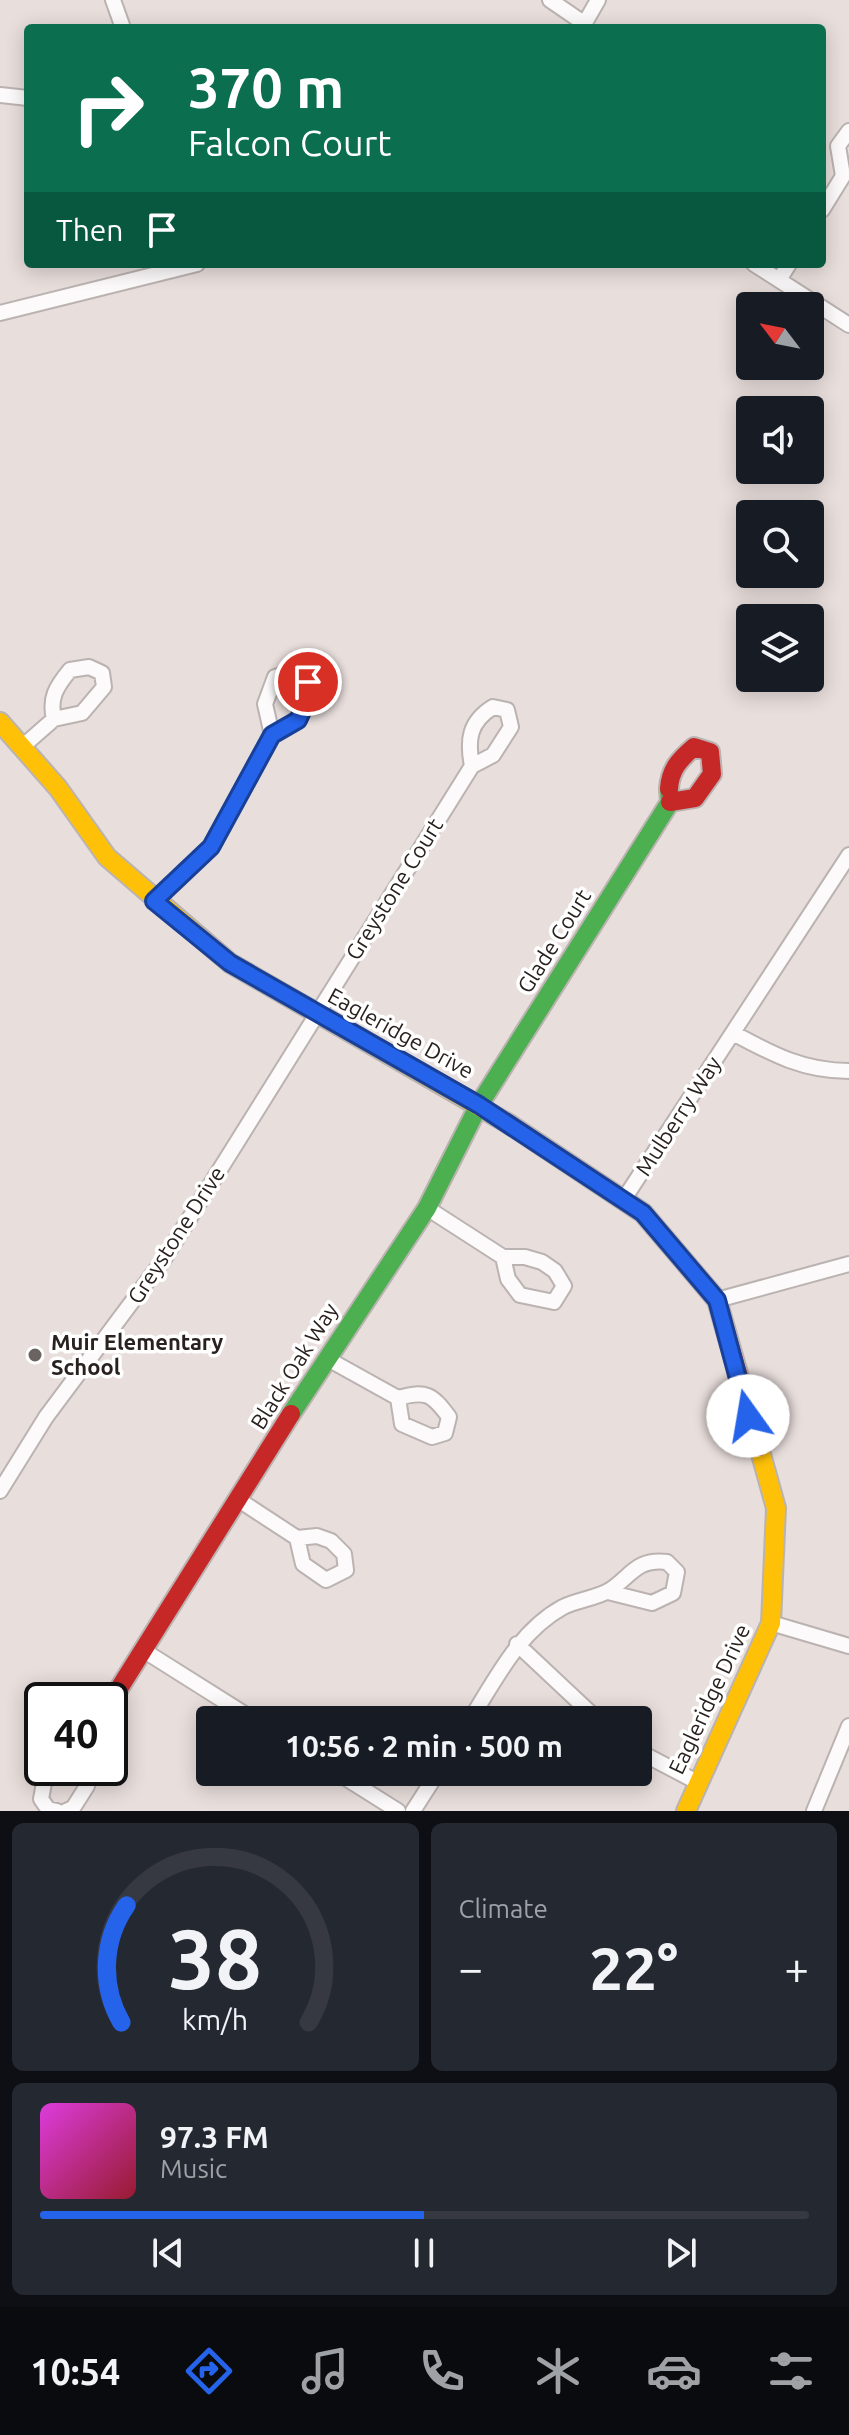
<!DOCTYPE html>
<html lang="en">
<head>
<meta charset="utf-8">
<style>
	:root { --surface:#171b24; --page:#242831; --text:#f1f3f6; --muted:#9ea1a6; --line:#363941; --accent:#2563eb }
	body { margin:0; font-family:Ubuntu,sans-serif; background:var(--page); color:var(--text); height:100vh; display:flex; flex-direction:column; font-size:30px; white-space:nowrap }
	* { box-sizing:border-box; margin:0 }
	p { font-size:26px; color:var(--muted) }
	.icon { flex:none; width:44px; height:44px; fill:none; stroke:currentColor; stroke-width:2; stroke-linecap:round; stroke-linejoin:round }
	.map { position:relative; height:1811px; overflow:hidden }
	.panel { display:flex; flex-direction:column; gap:12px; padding:12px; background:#0d0f14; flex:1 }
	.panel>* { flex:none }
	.hud { position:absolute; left:24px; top:24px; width:802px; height:244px; border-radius:8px; box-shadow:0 4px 20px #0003; background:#0b6e4f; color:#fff; overflow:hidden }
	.needle { width:52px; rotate:302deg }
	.tools { position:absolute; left:736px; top:292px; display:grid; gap:16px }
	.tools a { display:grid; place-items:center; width:88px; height:88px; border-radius:8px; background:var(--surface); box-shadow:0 4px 20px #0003; font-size:40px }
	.speed { position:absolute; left:24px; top:1682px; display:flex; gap:16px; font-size:40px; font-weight:700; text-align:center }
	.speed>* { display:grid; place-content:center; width:104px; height:104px; border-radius:50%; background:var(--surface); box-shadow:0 4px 20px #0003; line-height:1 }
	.speed .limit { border:4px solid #111; border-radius:12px; background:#fff; color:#111 }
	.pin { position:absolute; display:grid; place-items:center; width:68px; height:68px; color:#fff; margin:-34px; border:4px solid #fff; border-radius:50%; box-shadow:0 2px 8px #0007 }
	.me { position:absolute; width:88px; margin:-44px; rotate:347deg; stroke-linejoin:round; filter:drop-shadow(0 0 6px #0008) }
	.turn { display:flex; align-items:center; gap:28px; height:168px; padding:0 32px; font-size:36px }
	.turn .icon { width:104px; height:104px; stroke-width:2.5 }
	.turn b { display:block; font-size:56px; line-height:68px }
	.then { display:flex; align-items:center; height:76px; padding:0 32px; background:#0003; gap:16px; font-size:30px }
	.big { font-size:60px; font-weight:600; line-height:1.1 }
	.panel .widget { flex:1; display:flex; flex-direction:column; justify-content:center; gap:12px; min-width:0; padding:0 28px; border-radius:12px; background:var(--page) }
	.panel .dial { align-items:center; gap:0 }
	.dial svg { height:208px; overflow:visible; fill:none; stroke:var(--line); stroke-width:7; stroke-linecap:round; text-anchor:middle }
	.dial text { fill:var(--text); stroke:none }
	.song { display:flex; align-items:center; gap:24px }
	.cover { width:96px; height:96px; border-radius:12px; background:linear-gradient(135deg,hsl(300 70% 55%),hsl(350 70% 35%)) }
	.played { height:8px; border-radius:4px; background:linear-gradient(90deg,var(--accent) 50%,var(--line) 50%) }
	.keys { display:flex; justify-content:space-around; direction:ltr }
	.heat { display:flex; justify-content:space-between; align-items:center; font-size:44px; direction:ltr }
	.panel .tiles { flex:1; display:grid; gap:12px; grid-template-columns:1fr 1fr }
	.widget:last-child { grid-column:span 2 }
	.trip { position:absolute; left:196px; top:1706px; width:456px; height:80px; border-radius:8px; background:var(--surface); box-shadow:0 4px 20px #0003; font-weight:600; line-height:80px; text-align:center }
	.menu { display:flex; height:128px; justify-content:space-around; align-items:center; background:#090b0e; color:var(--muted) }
	.menu .icon { width:56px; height:56px }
	.menu .current { color:var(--accent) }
	.menu b { font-size:36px; color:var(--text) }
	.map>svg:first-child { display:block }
</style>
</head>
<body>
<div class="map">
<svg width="849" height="1811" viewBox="0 0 849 1811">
	<rect width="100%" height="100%" fill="#e8dedc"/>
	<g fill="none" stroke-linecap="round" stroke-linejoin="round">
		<g stroke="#bbb3b1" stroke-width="18">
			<path id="street" d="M113,0L123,28
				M550,0L585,24
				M582,28L598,0
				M0,95L28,98
				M822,210L843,176L838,146L849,131
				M754,264L849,325
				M779,280L789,264
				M0,313L197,264
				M22,747L54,719L82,713L104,687L102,673L89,667L70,670C56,687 49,698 54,719
				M154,901L211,847L272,735L298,720L309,696L308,682L297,671L275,677L265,704L272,735
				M733,1033C772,1054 803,1071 849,1071
				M624,1199L849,855
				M427,1208L503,1257H525L542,1262L555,1271L564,1286L554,1302L520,1295L508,1279L503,1257
				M717,1300L849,1264
				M326,1358L398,1398C426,1390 432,1394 449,1417L445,1433L432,1437L402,1424L398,1398
				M0,1491L46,1417L164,1259L472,766L493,755L511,727L507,710L493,707C469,722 467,740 472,766
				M239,1500L297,1538L317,1536L331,1541L344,1554L346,1570L326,1580L303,1564L297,1538
				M771,1623L849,1646
				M517,1644L598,1720
				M143,1650L254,1720
				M470,1720C496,1679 519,1631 563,1607C577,1600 597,1598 610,1590C631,1576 637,1558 667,1562L677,1572L673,1593L652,1603L608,1592
				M638,1751L697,1782
				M57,1768L44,1783L41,1799L48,1809L57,1811
				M336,1772L398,1811
				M66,1811L73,1808L87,1786L81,1768
				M413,1811L438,1772
				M814,1811L849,1726"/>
		</g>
		<g stroke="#bbb3b1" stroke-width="22">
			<path id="fast" d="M291,1414L427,1208L479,1105L670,802L669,789"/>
		</g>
		<g stroke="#bbb3b1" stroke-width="22">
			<path id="slow" d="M0,722L58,788L107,857L230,963L509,1124
				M686,1811L771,1623L776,1508L759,1447"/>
		</g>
		<g stroke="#bbb3b1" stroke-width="22">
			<path id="jam" d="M669,789C670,769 680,759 694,747L710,752L712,774L695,798L670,802
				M509,1124L643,1213L717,1300L759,1447
				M110,1703L291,1414"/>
		</g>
		<use href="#street" stroke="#fcfafa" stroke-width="14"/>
		<use href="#fast" stroke="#4caf50" stroke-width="18"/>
		<use href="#slow" stroke="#ffc107" stroke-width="18"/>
		<use href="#jam" stroke="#c62828" stroke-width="18"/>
	</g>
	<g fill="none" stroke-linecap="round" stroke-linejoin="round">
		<g stroke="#184099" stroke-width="20">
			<path id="route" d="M308,682L309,696L298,720L272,735L211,847L154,901L230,963L479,1105L643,1213L717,1300L748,1416"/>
		</g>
		<use href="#route" stroke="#2563eb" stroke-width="14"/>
	</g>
	<circle fill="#6b6361" stroke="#fff" stroke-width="3" cx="35" cy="1355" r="8"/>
	<g text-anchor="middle" stroke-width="7" stroke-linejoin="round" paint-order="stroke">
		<g font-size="22" fill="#28211f" stroke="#fff">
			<text transform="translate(394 889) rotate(-58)" y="8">Greystone Court</text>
			<text transform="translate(554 941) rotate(-58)" y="8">Glade Court</text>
			<text transform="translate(401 1033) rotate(29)" y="8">Eagleridge Drive</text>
			<text transform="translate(678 1116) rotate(-57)" y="8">Mulberry Way</text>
			<text transform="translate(176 1235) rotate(-57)" y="8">Greystone Drive</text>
			<text transform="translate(294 1366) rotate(-58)" y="8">Black Oak Way</text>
			<text transform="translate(709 1699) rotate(-65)" y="8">Eagleridge Drive</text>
		</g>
		<g font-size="22" font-weight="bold" fill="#28211f" stroke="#fff" text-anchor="start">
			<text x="51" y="1350">Muir Elementary<tspan x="51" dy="25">School</tspan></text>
		</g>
	</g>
</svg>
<div class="tools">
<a><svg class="needle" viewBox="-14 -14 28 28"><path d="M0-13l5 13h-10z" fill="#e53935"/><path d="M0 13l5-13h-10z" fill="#9ea1a6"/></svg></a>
<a><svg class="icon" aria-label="sound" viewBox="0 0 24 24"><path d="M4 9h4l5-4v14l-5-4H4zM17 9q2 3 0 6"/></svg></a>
<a><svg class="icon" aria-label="search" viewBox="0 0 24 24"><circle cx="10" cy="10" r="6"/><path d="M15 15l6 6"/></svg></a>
<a><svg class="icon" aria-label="layers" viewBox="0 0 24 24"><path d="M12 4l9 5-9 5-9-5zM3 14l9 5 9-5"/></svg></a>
</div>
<div class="speed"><div class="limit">40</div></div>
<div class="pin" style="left:308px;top:682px;background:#d93025"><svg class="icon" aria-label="arrive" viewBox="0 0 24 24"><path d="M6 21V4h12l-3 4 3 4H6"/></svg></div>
<svg class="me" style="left:748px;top:1416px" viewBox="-20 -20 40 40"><circle r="19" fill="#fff"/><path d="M0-13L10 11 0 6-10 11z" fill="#2563eb"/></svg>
<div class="trip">10:56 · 2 min · 500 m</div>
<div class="hud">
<div class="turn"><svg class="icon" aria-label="right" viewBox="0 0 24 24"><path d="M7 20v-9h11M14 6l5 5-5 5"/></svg><div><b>370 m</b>Falcon Court</div></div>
<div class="then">Then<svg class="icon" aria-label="arrive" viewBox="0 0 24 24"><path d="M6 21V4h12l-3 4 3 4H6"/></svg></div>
</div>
</div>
<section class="panel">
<div class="tiles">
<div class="widget dial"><svg viewBox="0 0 100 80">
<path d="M14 69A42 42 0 1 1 86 69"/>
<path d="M14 69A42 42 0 0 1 16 24" stroke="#2563eb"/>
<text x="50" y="56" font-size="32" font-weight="700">38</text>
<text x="50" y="72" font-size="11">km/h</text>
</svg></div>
<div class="widget"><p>Climate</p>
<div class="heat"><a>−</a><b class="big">22°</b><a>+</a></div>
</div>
<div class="widget">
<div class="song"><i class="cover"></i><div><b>97.3 FM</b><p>Music</p></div></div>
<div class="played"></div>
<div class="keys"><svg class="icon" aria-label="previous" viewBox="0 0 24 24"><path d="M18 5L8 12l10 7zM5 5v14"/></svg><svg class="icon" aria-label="pause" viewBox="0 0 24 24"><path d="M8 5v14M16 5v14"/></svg><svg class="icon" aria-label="next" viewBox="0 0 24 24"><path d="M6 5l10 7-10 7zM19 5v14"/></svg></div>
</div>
</div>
</section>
<nav class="menu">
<b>10:54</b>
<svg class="icon current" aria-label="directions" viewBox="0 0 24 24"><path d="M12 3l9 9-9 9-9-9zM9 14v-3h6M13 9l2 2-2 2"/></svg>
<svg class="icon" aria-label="music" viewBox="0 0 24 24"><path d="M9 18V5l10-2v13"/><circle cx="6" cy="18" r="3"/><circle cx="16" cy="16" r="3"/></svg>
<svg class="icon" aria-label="phone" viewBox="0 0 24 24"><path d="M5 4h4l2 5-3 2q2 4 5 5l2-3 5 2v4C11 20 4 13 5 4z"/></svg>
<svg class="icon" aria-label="climate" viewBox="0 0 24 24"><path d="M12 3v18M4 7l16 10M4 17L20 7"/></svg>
<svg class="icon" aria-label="car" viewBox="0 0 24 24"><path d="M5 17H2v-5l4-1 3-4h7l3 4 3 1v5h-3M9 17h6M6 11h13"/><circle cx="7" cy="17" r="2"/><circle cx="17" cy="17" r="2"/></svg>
<svg class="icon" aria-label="filters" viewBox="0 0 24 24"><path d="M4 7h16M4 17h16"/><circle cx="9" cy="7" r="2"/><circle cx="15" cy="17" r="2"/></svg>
</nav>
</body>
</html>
